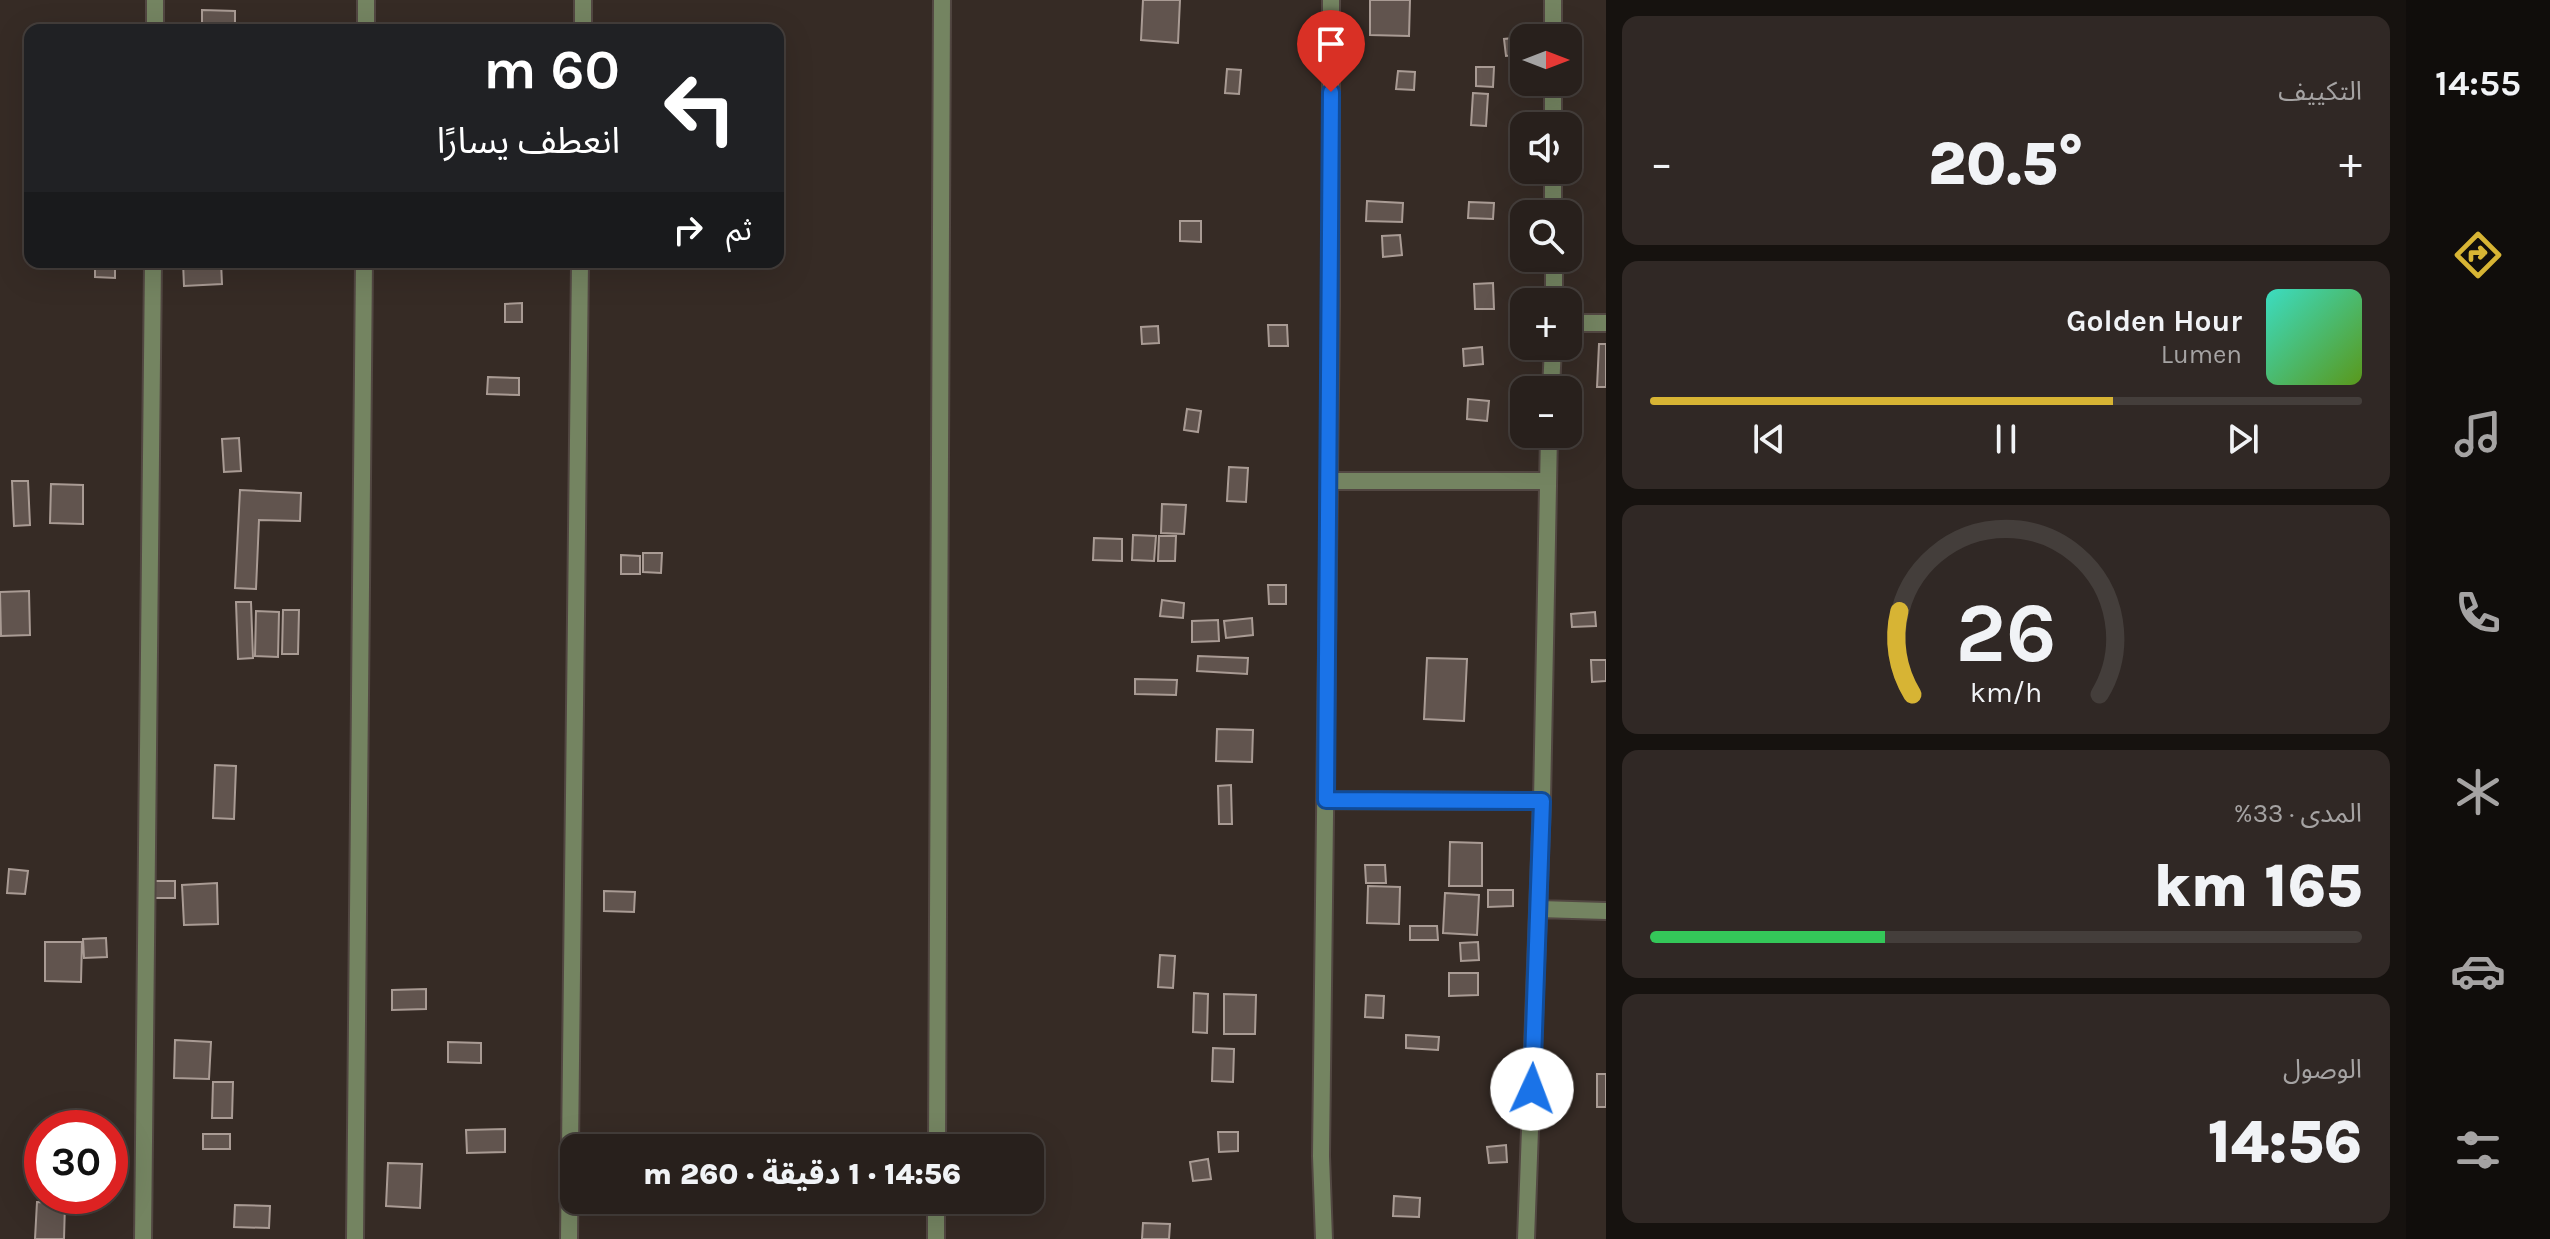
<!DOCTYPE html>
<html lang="ar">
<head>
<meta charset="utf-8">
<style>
	:root { --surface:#28201c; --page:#302825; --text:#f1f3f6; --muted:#a5a3a3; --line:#443e3b; --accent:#d7b434 }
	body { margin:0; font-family:Karla,"Noto Sans Arabic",sans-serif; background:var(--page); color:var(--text); direction:rtl; height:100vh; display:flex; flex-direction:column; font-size:30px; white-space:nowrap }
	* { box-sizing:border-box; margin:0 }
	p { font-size:26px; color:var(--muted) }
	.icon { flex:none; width:44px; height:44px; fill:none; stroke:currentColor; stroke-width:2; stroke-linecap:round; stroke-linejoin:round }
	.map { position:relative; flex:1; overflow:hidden; direction:ltr }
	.side { display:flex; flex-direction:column; gap:16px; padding:16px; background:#16120f; width:800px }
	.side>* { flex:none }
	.banner { position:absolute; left:24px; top:24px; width:760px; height:244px; border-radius:16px; box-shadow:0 8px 32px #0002,0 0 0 2px var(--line); direction:rtl; background:#202124; color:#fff; overflow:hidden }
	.needle { width:52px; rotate:90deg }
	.fabs { position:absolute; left:1510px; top:24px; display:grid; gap:16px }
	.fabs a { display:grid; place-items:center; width:72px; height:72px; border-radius:16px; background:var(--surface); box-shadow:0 8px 32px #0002,0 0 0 2px var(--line); font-size:40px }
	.speed { position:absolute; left:24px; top:1110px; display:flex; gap:16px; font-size:40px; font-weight:700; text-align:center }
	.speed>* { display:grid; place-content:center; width:104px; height:104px; border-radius:50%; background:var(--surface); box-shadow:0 8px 32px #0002,0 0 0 2px var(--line); line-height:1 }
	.speed .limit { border:12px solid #d22; background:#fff; color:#111 }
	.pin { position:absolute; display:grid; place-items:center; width:68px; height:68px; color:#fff; margin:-82px -34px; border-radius:50% 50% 50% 0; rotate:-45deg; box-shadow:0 0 8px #0007 }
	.pin .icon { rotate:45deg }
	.me { position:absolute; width:88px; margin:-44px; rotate:2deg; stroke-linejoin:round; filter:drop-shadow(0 0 6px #0008) }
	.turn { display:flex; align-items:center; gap:28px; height:168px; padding:0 32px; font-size:36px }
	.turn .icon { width:104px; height:104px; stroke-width:2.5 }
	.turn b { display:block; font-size:56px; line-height:68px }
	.then { display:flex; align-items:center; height:76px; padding:0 32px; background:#0003; gap:16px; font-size:30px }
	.big { font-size:60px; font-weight:800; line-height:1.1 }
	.side .tile { flex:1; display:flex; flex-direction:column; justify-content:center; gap:12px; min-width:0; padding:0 28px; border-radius:16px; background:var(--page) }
	.side .dial { align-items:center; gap:0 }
	.dial svg { height:208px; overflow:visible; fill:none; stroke:var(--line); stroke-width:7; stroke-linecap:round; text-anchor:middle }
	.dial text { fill:var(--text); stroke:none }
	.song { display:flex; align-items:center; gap:24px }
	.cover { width:96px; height:96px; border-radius:12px; background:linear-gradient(135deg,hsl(170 70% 55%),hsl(90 70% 35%)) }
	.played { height:8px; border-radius:4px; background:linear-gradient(90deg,var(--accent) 65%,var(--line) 65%) }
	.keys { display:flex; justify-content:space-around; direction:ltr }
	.heat { display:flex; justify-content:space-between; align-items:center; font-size:44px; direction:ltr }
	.charge { height:12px; border-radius:6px; background:linear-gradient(90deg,#34c759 33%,var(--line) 0) }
	.trip { position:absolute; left:560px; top:1134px; width:484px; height:80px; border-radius:16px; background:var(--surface); box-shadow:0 8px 32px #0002,0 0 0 2px var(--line); font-weight:800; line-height:80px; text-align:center; direction:rtl }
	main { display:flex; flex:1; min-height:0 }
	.menu { display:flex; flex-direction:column; width:144px; justify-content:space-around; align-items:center; background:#100d0b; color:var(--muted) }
	.menu .icon { width:56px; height:56px }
	.menu .on { color:var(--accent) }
	.menu b { font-size:36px; color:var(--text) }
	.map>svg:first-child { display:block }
</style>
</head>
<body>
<main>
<nav class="menu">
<b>14:55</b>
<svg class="icon on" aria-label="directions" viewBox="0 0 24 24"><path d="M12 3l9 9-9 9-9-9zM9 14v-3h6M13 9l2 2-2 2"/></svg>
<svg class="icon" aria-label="music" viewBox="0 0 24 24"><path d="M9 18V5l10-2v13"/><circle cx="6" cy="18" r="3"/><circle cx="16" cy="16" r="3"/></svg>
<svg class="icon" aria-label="phone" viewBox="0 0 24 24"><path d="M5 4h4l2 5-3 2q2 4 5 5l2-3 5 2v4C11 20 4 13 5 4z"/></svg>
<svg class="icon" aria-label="climate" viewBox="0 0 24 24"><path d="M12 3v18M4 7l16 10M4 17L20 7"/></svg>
<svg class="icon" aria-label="car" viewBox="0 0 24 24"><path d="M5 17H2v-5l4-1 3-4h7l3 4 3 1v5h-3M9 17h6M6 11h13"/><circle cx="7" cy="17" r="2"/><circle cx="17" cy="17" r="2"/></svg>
<svg class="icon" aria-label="filters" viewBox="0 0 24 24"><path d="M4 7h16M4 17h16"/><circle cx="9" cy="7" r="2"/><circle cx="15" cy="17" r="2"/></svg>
</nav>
<section class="side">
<div class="tile"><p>التكييف</p>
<div class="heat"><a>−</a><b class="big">20.5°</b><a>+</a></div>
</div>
<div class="tile">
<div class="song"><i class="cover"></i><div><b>Golden Hour</b><p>Lumen</p></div></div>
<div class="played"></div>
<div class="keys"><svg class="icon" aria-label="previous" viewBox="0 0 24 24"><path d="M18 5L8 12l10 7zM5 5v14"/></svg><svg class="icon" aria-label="pause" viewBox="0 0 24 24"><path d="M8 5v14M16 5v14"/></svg><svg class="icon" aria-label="next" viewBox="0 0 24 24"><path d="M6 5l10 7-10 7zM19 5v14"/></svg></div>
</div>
<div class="tile dial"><svg viewBox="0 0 100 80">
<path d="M14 69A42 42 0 1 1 86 69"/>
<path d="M14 69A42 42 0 0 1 9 37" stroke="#d7b434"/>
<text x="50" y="56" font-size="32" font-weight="700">26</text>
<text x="50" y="72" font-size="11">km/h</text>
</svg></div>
<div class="tile"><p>المدى · 33%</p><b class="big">165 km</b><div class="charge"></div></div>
<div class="tile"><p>الوصول</p><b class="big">14:56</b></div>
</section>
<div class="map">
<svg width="1606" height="1239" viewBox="0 0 1606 1239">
	<rect width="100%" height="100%" fill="#362b25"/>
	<path fill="#61544e" stroke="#a99b94" stroke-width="2" d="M1143,0H1180L1178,43L1141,40Z
		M1370,0H1410L1409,36L1370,35Z
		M202,10L235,11V26H202Z
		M1522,37L1524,54L1506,56L1504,39Z
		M1476,67H1494L1493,87L1476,86Z
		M1227,69L1241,70L1239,94L1225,93Z
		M1398,71L1415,72L1414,90L1396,89Z
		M1473,93L1488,94L1486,126L1471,125Z
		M1367,201L1403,203L1402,222L1366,221Z
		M1469,202L1494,203L1493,219L1468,218Z
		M1180,221H1201V242L1180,241Z
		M1400,235L1402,255L1383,257L1382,236Z
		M95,262H115V278L95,277Z
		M183,262H221L222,284L184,286Z
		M1493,283L1494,309H1475L1474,284Z
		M522,303V322H505V304Z
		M1268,325H1287L1288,346H1269Z
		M1158,326L1159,343L1142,344L1141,327Z
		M1599,344H1606V387H1597Z
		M1482,347L1483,364L1464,366L1463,349Z
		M488,377L519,378V395L487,394Z
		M1468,399L1489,401L1487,421L1467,419Z
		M1187,409L1201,411L1198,432L1184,430Z
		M239,438L241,471L224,472L222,439Z
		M1229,467L1248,468L1246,502L1227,501Z
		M12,481H28L30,525L14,526Z
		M51,484L83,485V524L50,523Z
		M240,490L301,493L300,521L259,520L256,589L235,588Z
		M1162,504L1186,505L1184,534L1161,533Z
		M1133,535L1156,536L1154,561L1132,560Z
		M1159,536H1176L1175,561H1158Z
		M1094,538L1122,539V561L1093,560Z
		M643,553H662L661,573L643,572Z
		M621,555L640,556V574H621Z
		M1268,585H1286V604H1269Z
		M29,591L30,635L1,636L0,592Z
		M1162,600L1184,603L1183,618L1160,616Z
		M236,602H251L253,658L238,659Z
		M283,610H299L298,654H282Z
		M256,611L279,612L278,657L255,656Z
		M1595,612L1596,626L1572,627L1571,614Z
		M1252,618L1253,635L1226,638L1224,621Z
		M1218,620L1219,641L1192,642V621Z
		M1198,656L1248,658L1247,674L1197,671Z
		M1427,658L1467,659L1464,721L1424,719Z
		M1591,660H1606V681L1592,682Z
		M1135,679L1177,680L1176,695L1135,694Z
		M1217,729L1253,730L1252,762L1216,761Z
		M215,765L236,766L234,819L213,818Z
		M1231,785L1232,824H1219L1218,786Z
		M1450,842L1482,843V886H1449Z
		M1365,865H1385L1386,883H1366Z
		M9,869L28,871L25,894L7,893Z
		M154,881H175V898H154Z
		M217,883L218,924L184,925L182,885Z
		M1368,886L1400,887L1399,924L1367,923Z
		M1488,890H1513V906L1488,907Z
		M604,891L635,892L634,912L604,911Z
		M1445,893L1479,895L1477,935L1443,933Z
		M1410,926H1437L1438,940H1410Z
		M106,938L107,957L84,958L83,939Z
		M45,942H82L81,982L45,981Z
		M1478,942L1479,960L1461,961L1460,943Z
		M1160,955L1175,956L1173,988L1158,987Z
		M1449,973H1478V995L1449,996Z
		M426,989V1009L392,1010V990Z
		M1194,993L1208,994L1207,1033L1193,1032Z
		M1224,994L1256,995L1255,1034H1224Z
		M1366,995L1384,996L1383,1018L1365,1017Z
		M1406,1035L1439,1037L1438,1050L1406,1048Z
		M175,1040L211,1042L209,1079L174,1078Z
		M448,1042L481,1043V1063L448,1062Z
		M1213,1048L1234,1049L1233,1082L1212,1081Z
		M1597,1074H1606V1107H1597Z
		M213,1082H233L232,1118H212Z
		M505,1129V1152L467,1153L466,1130Z
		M1218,1132H1238V1151L1219,1152Z
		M203,1134H230V1149H203Z
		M1506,1145L1507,1162L1489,1163L1487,1147Z
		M1208,1159L1211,1179L1193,1181L1190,1162Z
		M388,1163L422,1164L420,1208L386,1206Z
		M1394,1196L1420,1198L1419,1217L1393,1216Z
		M37,1202L65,1203L64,1239H35Z
		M235,1205L270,1206L269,1228L234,1227Z
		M1143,1223L1170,1224L1169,1239H1142Z"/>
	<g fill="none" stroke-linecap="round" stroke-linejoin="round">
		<g stroke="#524742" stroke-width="20">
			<path id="minor" d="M1553,0V38
				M155,30V0
				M366,30V0
				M583,30V0
				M1553,82V126
				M1553,170V214
				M1554,258V302
				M1568,323H1606
				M1551,390L1553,346
				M1329,481H1547
				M1326,800L1542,801L1526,1239
				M1542,801L1549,434
				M1539,909L1606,911
				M937,1148L942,0
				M143,1239L153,262
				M355,1239L364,262
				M569,1239L580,262
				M936,1239V1200
				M1324,1239L1321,1156L1331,307V0"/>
		</g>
		<use href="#minor" stroke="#748461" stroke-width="16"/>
	</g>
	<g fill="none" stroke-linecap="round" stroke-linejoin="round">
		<g stroke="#114b97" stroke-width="20">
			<path id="route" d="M1331,92L1326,800L1542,801L1532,1089"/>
		</g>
		<use href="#route" stroke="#1a73e8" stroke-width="14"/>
	</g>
</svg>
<div class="fabs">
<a><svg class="needle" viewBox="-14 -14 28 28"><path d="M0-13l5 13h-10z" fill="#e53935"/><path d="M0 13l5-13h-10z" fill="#a5a3a3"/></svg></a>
<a><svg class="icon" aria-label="sound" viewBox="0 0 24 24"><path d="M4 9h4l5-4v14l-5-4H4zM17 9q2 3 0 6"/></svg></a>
<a><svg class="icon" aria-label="search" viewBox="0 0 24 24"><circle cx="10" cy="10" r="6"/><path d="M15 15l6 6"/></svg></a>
<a>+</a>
<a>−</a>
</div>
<div class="speed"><div class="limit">30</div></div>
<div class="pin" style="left:1331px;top:92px;background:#d93025"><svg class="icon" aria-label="arrive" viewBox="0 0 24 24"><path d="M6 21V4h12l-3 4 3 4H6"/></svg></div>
<svg class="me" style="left:1532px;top:1089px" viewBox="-20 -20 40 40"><circle r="19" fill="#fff"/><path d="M0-13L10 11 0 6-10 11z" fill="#1a73e8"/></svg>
<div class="trip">14:56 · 1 دقيقة · 260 m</div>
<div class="banner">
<div class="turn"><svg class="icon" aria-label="left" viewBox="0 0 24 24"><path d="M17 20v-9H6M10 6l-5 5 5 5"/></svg><div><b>60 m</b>انعطف يسارًا</div></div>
<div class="then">ثم<svg class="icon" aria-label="right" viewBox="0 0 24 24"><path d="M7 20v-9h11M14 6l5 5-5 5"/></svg></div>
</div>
</div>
</main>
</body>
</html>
